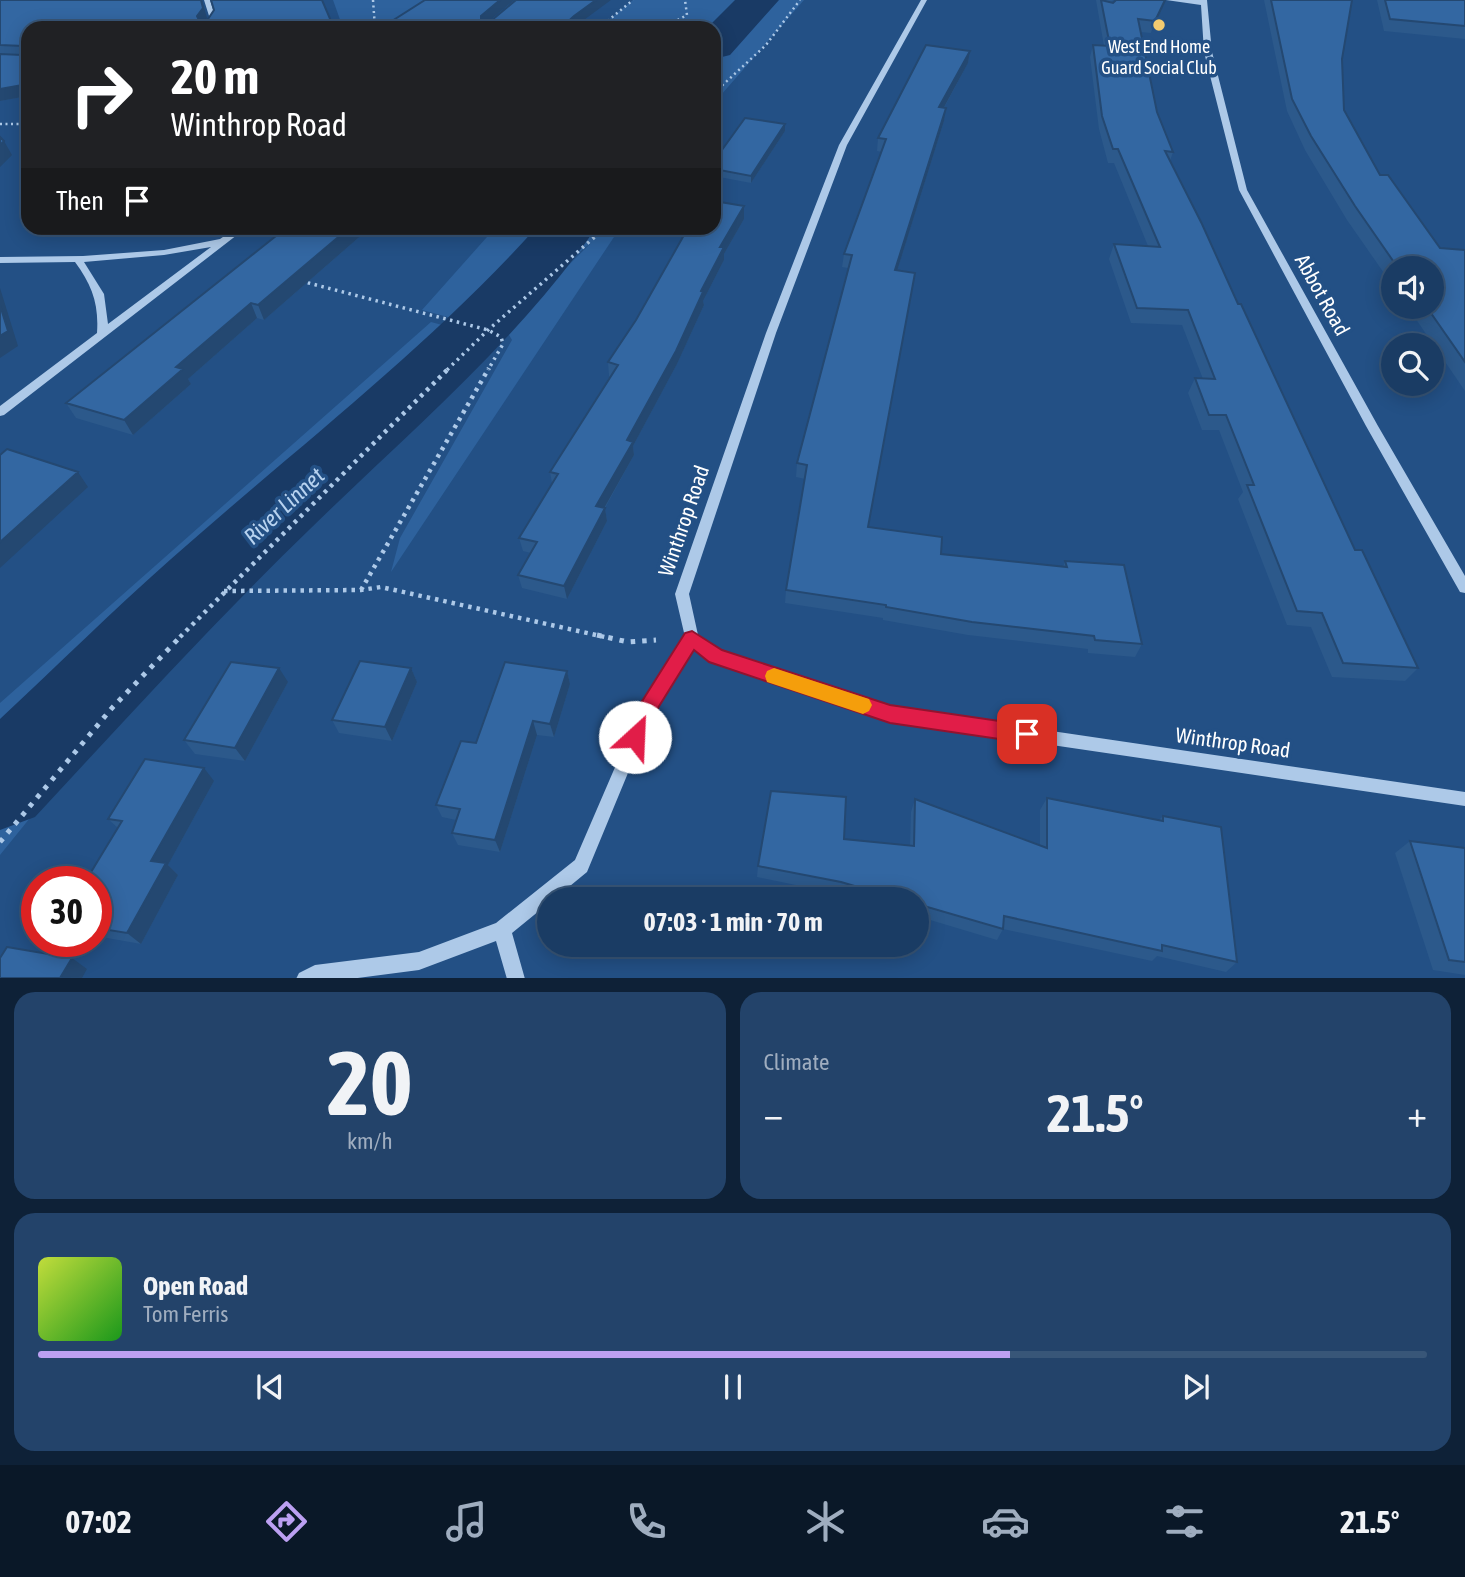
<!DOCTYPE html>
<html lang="en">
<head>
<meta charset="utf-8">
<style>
	:root { --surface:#1a3c64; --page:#23436a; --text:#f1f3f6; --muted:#9fadbf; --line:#385678; --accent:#bca0f2 }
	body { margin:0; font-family:"Asap Condensed",sans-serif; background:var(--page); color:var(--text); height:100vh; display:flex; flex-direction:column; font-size:26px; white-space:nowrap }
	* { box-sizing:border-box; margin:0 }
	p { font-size:23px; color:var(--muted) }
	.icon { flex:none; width:38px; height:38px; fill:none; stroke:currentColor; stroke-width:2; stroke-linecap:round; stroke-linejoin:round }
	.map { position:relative; height:978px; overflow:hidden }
	.sheet { display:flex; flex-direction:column; gap:14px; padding:14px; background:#0e2137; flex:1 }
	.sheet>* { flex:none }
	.banner { position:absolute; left:21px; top:21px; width:700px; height:214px; border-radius:21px; box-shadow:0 4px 18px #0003,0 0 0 2px var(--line); background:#202124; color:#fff; overflow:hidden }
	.fabs { position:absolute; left:1381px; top:256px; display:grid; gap:14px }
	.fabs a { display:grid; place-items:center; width:63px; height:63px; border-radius:50%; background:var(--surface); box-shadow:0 4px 18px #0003,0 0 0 2px var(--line); font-size:35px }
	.speed { position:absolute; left:21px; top:866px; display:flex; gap:14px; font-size:35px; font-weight:700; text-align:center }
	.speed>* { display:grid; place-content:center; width:91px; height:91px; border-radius:50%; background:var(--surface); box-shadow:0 4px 18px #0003,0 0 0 2px var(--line); line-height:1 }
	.speed .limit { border:10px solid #d22; background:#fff; color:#111 }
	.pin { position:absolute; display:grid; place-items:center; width:60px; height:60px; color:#fff; margin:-30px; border-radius:14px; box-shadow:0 4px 10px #0006 }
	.me { position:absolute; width:77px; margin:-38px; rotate:25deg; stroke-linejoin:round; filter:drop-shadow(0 0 5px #0008) }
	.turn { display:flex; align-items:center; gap:24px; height:147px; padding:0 35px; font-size:32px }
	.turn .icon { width:91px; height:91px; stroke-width:2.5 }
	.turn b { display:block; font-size:49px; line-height:60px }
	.then { display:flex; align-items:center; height:66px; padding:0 35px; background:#0003; gap:14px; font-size:26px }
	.big { font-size:52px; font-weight:700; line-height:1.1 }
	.sheet .card { flex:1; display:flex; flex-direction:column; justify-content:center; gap:10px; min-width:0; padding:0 24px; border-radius:21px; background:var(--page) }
	.sheet .dial { align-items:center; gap:0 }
	.dial b { font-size:91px; line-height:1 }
	.song { display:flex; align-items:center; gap:21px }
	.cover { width:84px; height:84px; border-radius:10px; background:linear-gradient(135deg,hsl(70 70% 55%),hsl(120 70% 35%)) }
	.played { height:7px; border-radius:4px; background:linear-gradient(90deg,var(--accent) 70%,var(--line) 70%) }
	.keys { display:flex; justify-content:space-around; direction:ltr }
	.heat { display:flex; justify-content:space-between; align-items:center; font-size:38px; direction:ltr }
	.sheet .tiles { flex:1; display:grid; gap:14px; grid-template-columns:1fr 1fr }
	.card:last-child { grid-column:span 2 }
	.trip { position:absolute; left:537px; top:887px; width:392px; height:70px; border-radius:35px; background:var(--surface); box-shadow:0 4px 18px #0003,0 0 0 2px var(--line); font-weight:700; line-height:70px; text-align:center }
	.menu { display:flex; height:112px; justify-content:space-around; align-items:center; background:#0a1828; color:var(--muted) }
	.menu .icon { width:49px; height:49px }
	.menu .current { color:var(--accent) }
	.menu b { font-size:32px; color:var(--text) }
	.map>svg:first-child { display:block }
</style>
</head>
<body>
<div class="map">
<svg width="1465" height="979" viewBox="0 0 1465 979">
	<rect width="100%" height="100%" fill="#235085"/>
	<path fill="#2e629d" d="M333,0H424L425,2L386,28H343Z
		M633,0H804L714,103V28H599Z
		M495,228H620L391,572L400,538L512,340L505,328L592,242L491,323L455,319L422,310Z
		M431,322L476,334L238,561L0,855V703Z"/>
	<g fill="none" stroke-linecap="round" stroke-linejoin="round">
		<path fill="#193a65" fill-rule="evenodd" d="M735,0H779L730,55L714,59V28H707Z
			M536,228H596C517,342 407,434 309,530C214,622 125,720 35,817L0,830V719C57,666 112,611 171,559C294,450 426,350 536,228Z"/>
		<path stroke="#adc9e8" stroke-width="2.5" stroke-dasharray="2 3.5" stroke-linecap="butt" d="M373,0L375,28
			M599,28L633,0
			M663,28L687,15L685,0
			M714,93L766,45L800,0
			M0,124H28"/>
		<path stroke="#adc9e8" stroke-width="3.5" stroke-dasharray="2.5 4.5" stroke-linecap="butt" d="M301,281L488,330L501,337L503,344L488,370
			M447,370L488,330L605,228"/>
		<path stroke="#adc9e8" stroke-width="4.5" stroke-dasharray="3.5 5" stroke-linecap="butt" d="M361,590L489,368
			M224,591L361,590L381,587L605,637
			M180,637L449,368"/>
		<path stroke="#adc9e8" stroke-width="5" stroke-dasharray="4.5 7" stroke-linecap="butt" d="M597,635L628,642L656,640
			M0,842L112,708L182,635"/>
		<path fill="#adc9e8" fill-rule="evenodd" d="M204,0H210L216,19L210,28H203L210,19Z
			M921,0H927L847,145L776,333L689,594L698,635L721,652L890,707L1465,792V806L890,721L711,660L694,647L652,715L587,872L553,900H550V902L512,933L525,979H507L496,941L419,970L350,979H296L299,973L315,965L419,952L496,923L575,860L641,707L685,637L675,594L766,333L839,145Z
			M1166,0H1207L1212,52L1247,190L1378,426L1465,576V593L1460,592L1366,426L1239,190L1204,52L1201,5Z
			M236,228H246L4,415L0,416V406L97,333C99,304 92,285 75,262L0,263V257L83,256L164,250L220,239ZM211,247L108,324L104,294L84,262L164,255Z"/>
	</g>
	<path fill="#2c598b" d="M0,0L207,18L206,19L322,0L28,96L0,101Z
		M1096,0H1114L1110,2L1113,3L1116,0H1166L1151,33L1141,32L1157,112L1173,152L1170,161L1355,550L1418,668L1405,681L1332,677L1311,627L1287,625L1238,499L1243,492L1219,430H1202L1188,393L1195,378L1203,379L1182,325L1131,323L1109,259L1114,244L1148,246L1114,163H1108L1099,129L1090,57L1093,45L1104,46Z
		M1264,0H1352L1342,59L1344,110L1380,175L1440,248L1465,250V391L1407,306H1432V268H1393V286L1347,220L1305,150L1287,111Z
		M1377,0H1465V39L1384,31Z
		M970,51L968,63L944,108H946L944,121L897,271L868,527L941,554L1063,567L1065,561L1142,644L1135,657L1088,653V649L968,635L883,620V618L785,603L786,590L805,479L796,477L797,463L848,268L842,267L844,254L882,152L877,151L878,138Z
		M785,124V131L751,183L714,176V161Z
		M744,206V219L724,254V260L703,301L704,305L677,364L633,446L634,455L605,508L607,521L567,599L522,588L518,575L531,553L523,551L519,538L552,483L550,472L610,376H609L608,362Z
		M286,228H376L370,233L365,232L264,320L257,318L188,379L191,384L133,435L76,418L66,403Z
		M411,668L417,682L392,741L339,733L332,720Z
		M567,671L570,684L554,737L537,735L500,852L458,845L452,833L456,820L442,817L436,805L476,743Z
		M288,682L245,761L195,754L184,740Z
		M214,781L168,865L178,875L141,944L96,936V882L118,828L108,819Z
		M1047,798L1159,820L1163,816L1237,962L1226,972L1157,956L1152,961L1003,929L997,940L917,916V900H859L839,894L757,877L758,866L844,839L910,846L911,812L915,799L1040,846V810Z
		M1410,841L1465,848V975L1433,970L1395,853Z"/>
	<path fill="#244871" d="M201,0H202L207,18L201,26L197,16Z
		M500,0H514L483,26L481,20V16Z
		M596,0H611L573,28H561L574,16Z
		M1165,0H1166L1151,33L1155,21Z
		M970,51L968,63L937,120L939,107Z
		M28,84V96L0,101V89Z
		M946,108L944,121L893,284L895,270Z
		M785,124V131L751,183V176Z
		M4,141L12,155L0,167V145Z
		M744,206V219L724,254V260L703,301L704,305L677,364L633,446L634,455L598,519L596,506L627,440L701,291L720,247Z
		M96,228H131L101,236Z
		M349,228H363L365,232L264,320L258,305Z
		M368,228H376L370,233Z
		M0,288L18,346L0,358Z
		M251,303L257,318L188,379L191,384L133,435L124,420L176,367Z
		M78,472L88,487L0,568V542Z
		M605,508L607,521L567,599L564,586Z
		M279,668L288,682L245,761L235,748Z
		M411,668L417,682L392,741L385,727Z
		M567,671L570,684L554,737L550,724Z
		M533,721L537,735L500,852L495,840Z
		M204,768L214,781L168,865L178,875L141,944L127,933L151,861Z
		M72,958L87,969L82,978H60Z"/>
	<path fill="#3367a2" stroke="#244871" stroke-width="2" d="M0,0H201L203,8L197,16L199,20L208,19L214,10L211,0H322L334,28H28V84L0,89V54L22,55L25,48L23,46L0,45Z
		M425,0H500L481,16V20H492L516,0H596L574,16L561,28H381Z
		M1101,0L1113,3L1116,0H1165L1155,21L1138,19L1157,112L1173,152L1165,151L1202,224L1238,304H1241L1355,550H1362L1418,668L1343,663L1322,613L1297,611L1247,485H1254L1226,415H1209L1195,378L1215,379L1188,310L1137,308L1114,244L1160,247L1118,149H1113L1102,116L1093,45L1110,46Z
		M1271,0H1352L1342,59L1344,110L1380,175H1388L1440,248L1465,250V362L1426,306H1432V268H1398L1355,206L1311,136L1292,99Z
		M1385,0H1465V26L1390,19Z
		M926,45L970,51L939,107L946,108L895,270L915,273L868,527L942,537L941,554L1067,567L1065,561L1124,565L1142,644L1095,640L1094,636L972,622L886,607V605L786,590L807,465L797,463L852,255L844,254L886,139L878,138Z
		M745,118L785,124L751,176L714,169V161Z
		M0,137L4,141L0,145Z
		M714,201L744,206L720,247H724L701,291L703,292L676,351L627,440L633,442L596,506L605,508L564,586L518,575L537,542L519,538L558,474L550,472L618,365L608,362L636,320L688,228H714Z
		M286,228H349L258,305L251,303L176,367L183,369L124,420L66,403Z
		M0,305L8,331L0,336Z
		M7,449L78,472L0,542V455Z
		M360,661L411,668L385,727L332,720Z
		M231,662L279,668L235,748L184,740Z
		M505,662L567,671L550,724L533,721L495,840L452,833L460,809L436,805L461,741L476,743Z
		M145,759L204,768L151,861L166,863L127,933L96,928V882H85L122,821L108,819Z
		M771,791L846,797L844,839L914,846L915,799L1047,848V798L1163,821V816L1221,827L1237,962L1162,945V951L1004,916L1003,929L917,904V900H902L841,882L758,866Z
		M1410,841L1465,848V962L1449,960Z
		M7,947L72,958L60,978H0V958Z"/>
	<path fill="#e11d48" stroke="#92132f" stroke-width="2" d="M692,631L722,650L890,705L1027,725L1034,728L1037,734L1034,741L1027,743L890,723L709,662L694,650L653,716L642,743L635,746L628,743L625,737L639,706L685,633Z"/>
	<path fill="#f59e0b" d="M774,668L869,699L872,705L869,711L863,714L767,682L765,676L767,671Z"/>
	<circle fill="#f3cb70" stroke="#235085" stroke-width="2.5" cx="1159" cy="25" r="7"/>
	<g text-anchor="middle" stroke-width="7" stroke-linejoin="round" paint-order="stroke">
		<g font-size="18" fill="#fff" stroke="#235085">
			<text x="1159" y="53">West End Home<tspan x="1159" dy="21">Guard Social Club</tspan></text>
		</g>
		<g font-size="21" fill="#fff" stroke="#235085">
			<text transform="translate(1322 295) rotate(61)" y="7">Abbot Road</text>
			<text transform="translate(684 521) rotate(-71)" y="7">Winthrop Road</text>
			<text transform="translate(1233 743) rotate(8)" y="7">Winthrop Road</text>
		</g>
		<g font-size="23" font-style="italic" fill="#b8d3f0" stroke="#235085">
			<text transform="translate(284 506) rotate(-43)" y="8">River Linnet</text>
		</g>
	</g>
</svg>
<div class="fabs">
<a><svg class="icon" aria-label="sound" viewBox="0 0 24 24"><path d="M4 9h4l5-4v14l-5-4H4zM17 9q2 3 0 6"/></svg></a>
<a><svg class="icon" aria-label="search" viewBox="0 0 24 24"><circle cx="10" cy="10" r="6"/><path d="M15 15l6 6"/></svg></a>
</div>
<div class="speed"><div class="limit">30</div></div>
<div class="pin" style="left:1027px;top:734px;background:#d93025"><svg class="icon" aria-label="arrive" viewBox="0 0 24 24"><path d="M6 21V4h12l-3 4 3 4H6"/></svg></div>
<svg class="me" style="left:635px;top:737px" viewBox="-20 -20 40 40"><circle r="19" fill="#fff"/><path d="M0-13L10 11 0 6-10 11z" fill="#e11d48"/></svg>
<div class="trip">07:03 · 1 min · 70 m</div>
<div class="banner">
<div class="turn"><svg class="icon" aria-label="right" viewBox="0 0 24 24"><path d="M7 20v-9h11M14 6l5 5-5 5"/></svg><div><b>20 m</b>Winthrop Road</div></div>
<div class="then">Then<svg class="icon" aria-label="arrive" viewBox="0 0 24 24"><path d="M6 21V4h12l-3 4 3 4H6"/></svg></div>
</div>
</div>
<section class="sheet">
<div class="tiles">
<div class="card dial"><b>20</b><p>km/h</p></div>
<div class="card"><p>Climate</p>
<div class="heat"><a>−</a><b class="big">21.5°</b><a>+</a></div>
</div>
<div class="card">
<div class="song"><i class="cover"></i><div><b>Open Road</b><p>Tom Ferris</p></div></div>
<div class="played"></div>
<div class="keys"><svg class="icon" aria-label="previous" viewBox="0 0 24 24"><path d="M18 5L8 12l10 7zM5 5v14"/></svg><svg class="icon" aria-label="pause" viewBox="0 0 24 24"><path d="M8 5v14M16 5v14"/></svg><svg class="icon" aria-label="next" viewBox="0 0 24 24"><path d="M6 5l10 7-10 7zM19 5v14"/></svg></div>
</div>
</div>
</section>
<nav class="menu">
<b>07:02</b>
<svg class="icon current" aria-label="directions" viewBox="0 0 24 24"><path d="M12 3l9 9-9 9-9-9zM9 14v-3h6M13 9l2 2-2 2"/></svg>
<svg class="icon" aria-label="music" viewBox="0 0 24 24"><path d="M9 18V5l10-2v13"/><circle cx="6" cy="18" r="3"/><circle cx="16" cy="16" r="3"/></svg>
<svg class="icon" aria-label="phone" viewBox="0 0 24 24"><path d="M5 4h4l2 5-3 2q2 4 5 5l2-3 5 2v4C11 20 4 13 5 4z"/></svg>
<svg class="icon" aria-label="climate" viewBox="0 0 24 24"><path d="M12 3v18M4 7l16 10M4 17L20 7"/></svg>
<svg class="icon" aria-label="car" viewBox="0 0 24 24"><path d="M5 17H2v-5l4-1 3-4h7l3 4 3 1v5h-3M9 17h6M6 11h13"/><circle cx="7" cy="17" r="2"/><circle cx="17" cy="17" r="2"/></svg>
<svg class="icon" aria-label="filters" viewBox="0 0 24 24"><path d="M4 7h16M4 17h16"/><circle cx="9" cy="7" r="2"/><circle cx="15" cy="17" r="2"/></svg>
<b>21.5°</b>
</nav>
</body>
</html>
